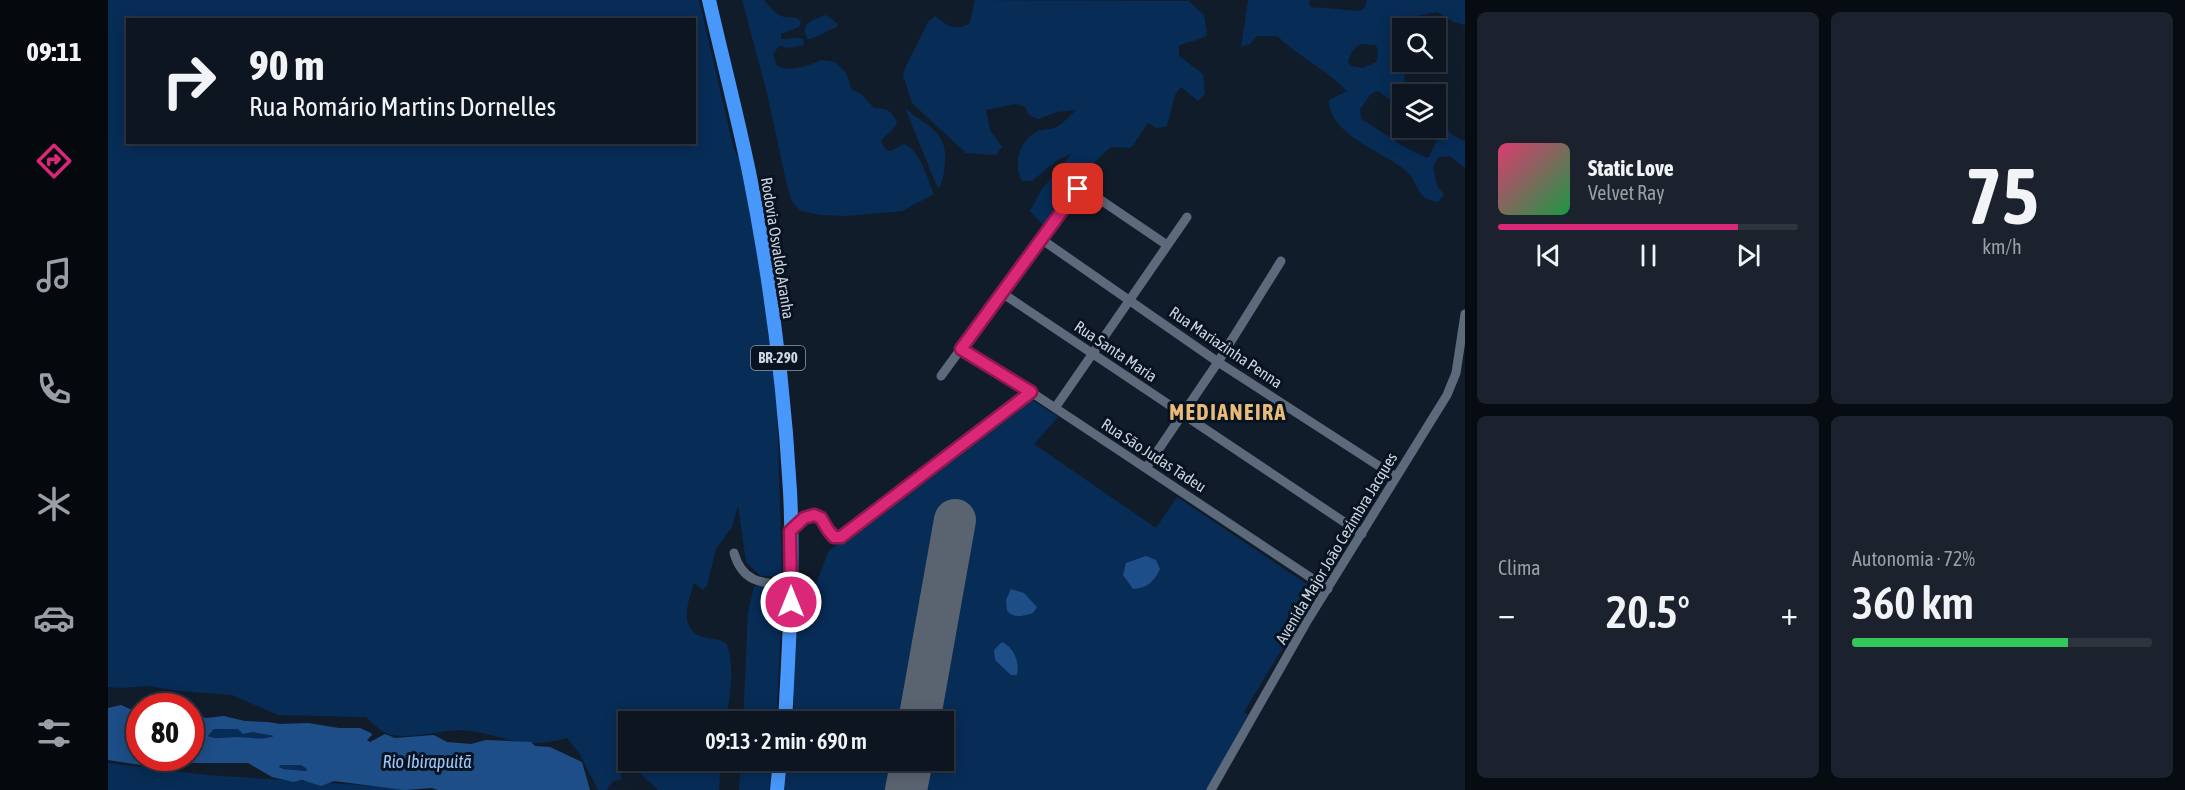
<!DOCTYPE html>
<html lang="pt">
<head>
<meta charset="utf-8">
<style>
	:root { --surface:#0d1520; --page:#1b222d; --text:#f1f3f6; --muted:#9a9fa5; --line:#2d343e; --accent:#db2777 }
	body { margin:0; font-family:"Asap Condensed",sans-serif; background:var(--page); color:var(--text); height:100vh; display:flex; flex-direction:column; font-size:22px; white-space:nowrap }
	* { box-sizing:border-box; margin:0 }
	p { font-size:20px; color:var(--muted) }
	.icon { flex:none; width:33px; height:33px; fill:none; stroke:currentColor; stroke-width:2; stroke-linecap:round; stroke-linejoin:round }
	.map { position:relative; flex:1; overflow:hidden }
	.details { display:flex; flex-direction:column; gap:12px; padding:12px; background:#070c12; width:720px }
	.details>* { flex:none }
	.guide { position:absolute; left:18px; top:18px; width:570px; height:126px; border-radius:0px; box-shadow:0 3px 15px #0003,0 0 0 2px var(--line); background:#0d1520; color:var(--text); overflow:hidden }
	.controls { position:absolute; left:1284px; top:18px; display:grid; gap:12px }
	.controls a { display:grid; place-items:center; width:54px; height:54px; border-radius:0px; background:var(--surface); box-shadow:0 3px 15px #0003,0 0 0 2px var(--line); font-size:30px }
	.speed { position:absolute; left:18px; top:693px; display:flex; gap:12px; font-size:30px; font-weight:700; text-align:center }
	.speed>* { display:grid; place-content:center; width:78px; height:78px; border-radius:50%; background:var(--surface); box-shadow:0 3px 15px #0003,0 0 0 2px var(--line); line-height:1 }
	.speed .limit { border:9px solid #d22; background:#fff; color:#111 }
	.pin { position:absolute; display:grid; place-items:center; width:51px; height:51px; color:#fff; margin:-26px; border-radius:12px; box-shadow:0 3px 9px #0006 }
	.me { position:absolute; width:66px; margin:-33px; rotate:0deg; stroke-linejoin:round; filter:drop-shadow(0 0 4px #0008) }
	.turn { display:flex; align-items:center; gap:21px; height:126px; padding:0 24px; font-size:27px }
	.turn .icon { width:78px; height:78px; stroke-width:2.5 }
	.turn b { display:block; font-size:42px; line-height:51px }
	.big { font-size:45px; font-weight:600; line-height:1.1 }
	.details .widget { flex:1; display:flex; flex-direction:column; justify-content:center; gap:9px; min-width:0; padding:0 21px; border-radius:9px; background:var(--page) }
	.details .dial { align-items:center; gap:0 }
	.dial b { font-size:78px; line-height:1 }
	.song { display:flex; align-items:center; gap:18px }
	.cover { width:72px; height:72px; border-radius:9px; background:linear-gradient(135deg,hsl(340 70% 55%),hsl(140 70% 35%)) }
	.played { height:6px; border-radius:3px; background:linear-gradient(90deg,var(--accent) 80%,var(--line) 80%) }
	.keys { display:flex; justify-content:space-around; direction:ltr }
	.heat { display:flex; justify-content:space-between; align-items:center; font-size:33px; direction:ltr }
	.charge { height:9px; border-radius:4px; background:linear-gradient(90deg,#34c759 72%,var(--line) 0) }
	.details .tiles { flex:1; display:grid; gap:12px; grid-template-columns:repeat(2,1fr) }
	.trip { position:absolute; left:510px; top:711px; width:336px; height:60px; border-radius:0px; background:var(--surface); box-shadow:0 3px 15px #0003,0 0 0 2px var(--line); font-weight:600; line-height:60px; text-align:center }
	main { display:flex; flex:1; min-height:0 }
	.dock { display:flex; flex-direction:column; width:108px; justify-content:space-around; align-items:center; background:#05080d; color:var(--muted) }
	.dock .icon { width:42px; height:42px }
	.dock .current { color:var(--accent) }
	.dock b { font-size:27px; color:var(--text) }
	.map>svg:first-child { display:block }
</style>
</head>
<body>
<main>
<nav class="dock">
<b>09:11</b>
<svg class="icon current" aria-label="directions" viewBox="0 0 24 24"><path d="M12 3l9 9-9 9-9-9zM9 14v-3h6M13 9l2 2-2 2"/></svg>
<svg class="icon" aria-label="music" viewBox="0 0 24 24"><path d="M9 18V5l10-2v13"/><circle cx="6" cy="18" r="3"/><circle cx="16" cy="16" r="3"/></svg>
<svg class="icon" aria-label="phone" viewBox="0 0 24 24"><path d="M5 4h4l2 5-3 2q2 4 5 5l2-3 5 2v4C11 20 4 13 5 4z"/></svg>
<svg class="icon" aria-label="climate" viewBox="0 0 24 24"><path d="M12 3v18M4 7l16 10M4 17L20 7"/></svg>
<svg class="icon" aria-label="car" viewBox="0 0 24 24"><path d="M5 17H2v-5l4-1 3-4h7l3 4 3 1v5h-3M9 17h6M6 11h13"/><circle cx="7" cy="17" r="2"/><circle cx="17" cy="17" r="2"/></svg>
<svg class="icon" aria-label="filters" viewBox="0 0 24 24"><path d="M4 7h16M4 17h16"/><circle cx="9" cy="7" r="2"/><circle cx="15" cy="17" r="2"/></svg>
</nav>
<div class="map">
<svg width="1357" height="790" viewBox="0 0 1357 790">
	<rect width="100%" height="100%" fill="#111c2b"/>
	<path fill="#072c56" fill-rule="evenodd" d="M0,0H591L626,150L632,160L656,291L669,408L674,577L653,576L638,562L630,506L624,527L608,549L599,585L595,590L586,583C581,600 570,626 592,636C601,640 610,637 619,644C627,669 622,697 618,721L520,722V760L613,761L611,790H550L518,761L512,760L509,764L513,774V780L505,781L499,790H490L471,753L459,738C443,742 425,745 408,741C390,738 373,731 354,730C331,730 308,739 284,735C273,733 266,724 258,717L170,715L124,695L70,691L39,686L12,688L0,687ZM20,20H586V142H20Z
		M634,0H656C668,14 670,18 689,18L693,22L691,27L673,34V39L692,38L696,40L695,45L681,48L671,46L665,54C666,55 668,63 668,64C676,74 704,65 713,60L727,62L738,73L744,90L753,94L766,108C779,108 784,111 789,122C787,130 778,134 773,141L778,150L783,151L796,144C814,153 818,176 826,194L794,211L740,216L713,215L693,211L684,202L678,181L659,93Z
		M867,0L1081,1L1096,15L1099,35C1089,42 1081,40 1071,46V56L1095,74L1097,94L1090,101L1073,87L1067,95L1059,126L1049,128L1040,123L1023,148L1003,147L964,183L936,226L922,211L934,189L964,153L948,161L924,181H914C905,165 911,141 928,132C933,129 941,130 946,128C954,125 963,115 968,110L949,112L930,119L921,115L917,107L907,104L878,110L882,130L894,147L888,155L858,153L804,103L795,75L798,66L820,22L827,16C840,26 847,32 862,23Z
		M1140,0H1202L1201,4L1204,8C1221,6 1237,12 1254,10L1258,5L1259,0H1357V25L1346,22L1329,12L1309,16L1317,28H1294V41L1288,50L1291,60L1298,66L1296,86L1303,94H1294V109L1272,92L1268,91L1263,94L1252,109L1253,119C1275,132 1296,149 1320,158L1332,135L1333,125L1328,116V101L1339,107C1338,127 1336,133 1357,141V168L1342,156L1331,157L1325,166L1329,186L1336,194L1330,202C1306,199 1312,182 1296,169C1273,151 1221,134 1221,100L1239,91C1218,69 1191,57 1169,36H1149L1142,44L1133,47ZM1253,44L1268,45L1270,52L1268,62L1255,68L1243,66L1240,62C1242,54 1246,47 1253,44Z
		M718,15L730,24L728,28C718,30 709,39 700,39C690,24 706,19 718,15Z
		M797,108C817,126 840,130 837,162C836,171 836,181 830,189Z
		M924,400L950,417L926,444L1048,528L1069,497L1209,591L1136,712L1140,715L1099,790H675L681,761L836,760V722L687,721L684,681L688,652L689,594L692,584L701,581L706,590L720,552L741,535Z
		M651,585L675,589L668,721L635,722L640,612L646,586Z
		M106,729H130L138,734L145,732L166,736C154,742 142,737 129,737C119,738 111,739 100,736Z
		M633,761H664L661,790H631Z
		M0,763L100,775L266,786L302,790H0Z
		M176,764L193,765L200,769L198,771L175,769L171,767L172,765Z"/>
	<path fill="#1e4e88" fill-rule="evenodd" d="M1038,556L1048,560L1052,569C1046,582 1039,588 1025,589L1015,575L1018,563Z
		M903,589L916,593L929,607L925,613C916,616 906,619 899,611L898,600Z
		M894,642C906,647 912,663 909,675H903L887,660L886,650Z
		M13,705L22,709L31,708V733L19,734L16,737L19,741L31,743L32,758H82V713H84L98,718L116,716L137,721L160,722L172,724L200,723L231,728H252L263,733L264,735L259,740L262,742L277,734L287,738L326,735L339,742L363,744L378,740L423,742L427,746L442,747L474,762L482,790H330L324,788L296,790L226,781L213,786L194,780L185,782L164,777L140,763H82L72,765L65,770L0,760V708ZM106,729H130L135,734L145,732L166,736C151,741 144,737 129,737C119,737 111,740 100,736ZM172,765H193L199,769L198,771L175,769L171,767Z"/>
	<g fill="none" stroke-linecap="round" stroke-linejoin="round">
		<path stroke="#5a6471" stroke-width="42" d="M811,722L847,520
			M798,790L804,760"/>
		<path stroke="#5c6a7c" stroke-width="9" d="M933,239L1110,362L1288,477
			M894,293L1254,534
			M853,349L923,392L1220,589
			M833,376L970,189L978,190L1059,245
			M947,408L1079,217
			M1038,468L1110,362L1173,261
			M683,531L696,518L706,515L713,518L720,530L726,537H733L923,392
			M626,553C635,584 655,583 683,585
			M1103,790L1198,623L1339,395L1348,373L1357,314"/>
		<path stroke="#4897fa" stroke-width="14" d="M601,0C614,57 629,114 641,172C662,277 676,384 682,491C686,568 681,645 677,722
			M669,790L672,760"/>
	</g>
	<g fill="none" stroke-linecap="round" stroke-linejoin="round">
		<g stroke="#8e194d" stroke-width="15">
			<path id="route" d="M683,602L682,531L696,518L706,515L713,518L720,530L726,537H733L923,392L853,349L970,189"/>
		</g>
		<use href="#route" stroke="#db2777" stroke-width="10"/>
	</g>
	<g text-anchor="middle" stroke-width="6" stroke-linejoin="round" paint-order="stroke">
		<rect fill="#081321" stroke="#919aa5" stroke-width="1.5" x="643" y="346" width="54" height="24" rx="4.5"/>
		<g font-size="15" font-weight="bold" fill="#ccd4de">
			<text x="670" y="363">BR-290</text>
		</g>
		<g font-size="16" fill="#ccd4de" stroke="#081321">
			<text transform="translate(670 248) rotate(81)" y="6">Rodovia Osvaldo Aranha</text>
			<text transform="translate(1118 347) rotate(34)" y="6">Rua Mariazinha Penna</text>
			<text transform="translate(1008 351) rotate(34)" y="6">Rua Santa Maria</text>
			<text transform="translate(1046 455) rotate(33)" y="6">Rua São Judas Tadeu</text>
			<text transform="translate(1228 548) rotate(-59)" y="6">Avenida Major João Cezimbra Jacques</text>
		</g>
		<g font-size="18" font-style="italic" fill="#9fc6f9" stroke="#081321">
			<text x="319" y="768">Rio Ibirapuitã</text>
		</g>
		<g font-size="22" font-weight="bold" letter-spacing="1.5" fill="#eabb78" stroke="#081321">
			<text x="1120" y="420">MEDIANEIRA</text>
		</g>
	</g>
</svg>
<div class="controls">
<a><svg class="icon" aria-label="search" viewBox="0 0 24 24"><circle cx="10" cy="10" r="6"/><path d="M15 15l6 6"/></svg></a>
<a><svg class="icon" aria-label="layers" viewBox="0 0 24 24"><path d="M12 4l9 5-9 5-9-5zM3 14l9 5 9-5"/></svg></a>
</div>
<div class="speed"><div class="limit">80</div></div>
<div class="pin" style="left:970px;top:189px;background:#d93025"><svg class="icon" aria-label="arrive" viewBox="0 0 24 24"><path d="M6 21V4h12l-3 4 3 4H6"/></svg></div>
<svg class="me" style="left:683px;top:602px" viewBox="-20 -20 40 40"><circle r="17" fill="#db2777" stroke="#fff" stroke-width="3"/><path d="M0-11L8 9 0 5-8 9z" fill="#fff"/></svg>
<div class="trip">09:13 · 2 min · 690 m</div>
<div class="guide">
<div class="turn"><svg class="icon" aria-label="right" viewBox="0 0 24 24"><path d="M7 20v-9h11M14 6l5 5-5 5"/></svg><div><b>90 m</b>Rua Romário Martins Dornelles</div></div>
</div>
</div>
<section class="details">
<div class="tiles">
<div class="widget">
<div class="song"><i class="cover"></i><div><b>Static Love</b><p>Velvet Ray</p></div></div>
<div class="played"></div>
<div class="keys"><svg class="icon" aria-label="previous" viewBox="0 0 24 24"><path d="M18 5L8 12l10 7zM5 5v14"/></svg><svg class="icon" aria-label="pause" viewBox="0 0 24 24"><path d="M8 5v14M16 5v14"/></svg><svg class="icon" aria-label="next" viewBox="0 0 24 24"><path d="M6 5l10 7-10 7zM19 5v14"/></svg></div>
</div>
<div class="widget dial"><b>75</b><p>km/h</p></div>
<div class="widget"><p>Clima</p>
<div class="heat"><a>−</a><b class="big">20.5°</b><a>+</a></div>
</div>
<div class="widget"><p>Autonomia · 72%</p><b class="big">360 km</b><div class="charge"></div></div>
</div>
</section>
</main>
</body>
</html>
